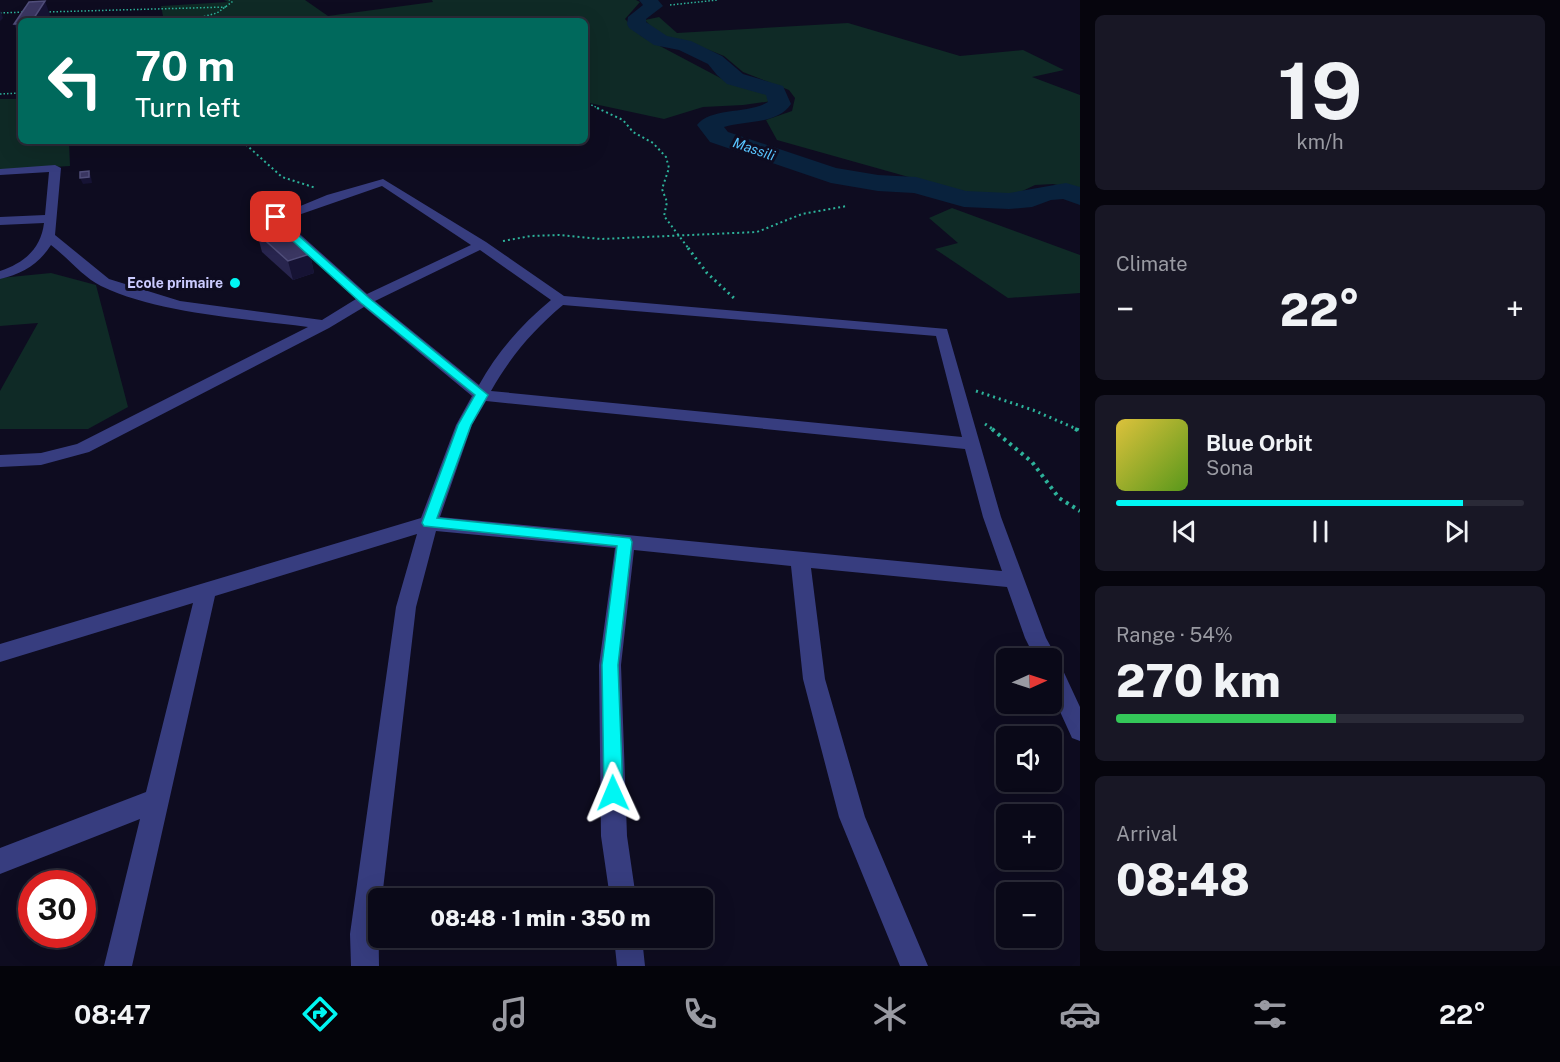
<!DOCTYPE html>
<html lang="en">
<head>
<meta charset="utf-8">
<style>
	:root { --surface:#0a0918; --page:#181725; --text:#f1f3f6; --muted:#999aa2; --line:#2a2a37; --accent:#00f6f3 }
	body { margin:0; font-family:"Public Sans",sans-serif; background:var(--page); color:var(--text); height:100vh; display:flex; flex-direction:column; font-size:22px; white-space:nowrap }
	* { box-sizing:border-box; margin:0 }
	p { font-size:20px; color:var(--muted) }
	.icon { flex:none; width:33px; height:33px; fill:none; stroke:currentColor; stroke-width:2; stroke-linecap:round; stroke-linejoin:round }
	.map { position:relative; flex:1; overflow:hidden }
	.details { display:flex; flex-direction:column; gap:15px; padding:15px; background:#06050d; width:480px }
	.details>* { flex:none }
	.top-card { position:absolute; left:18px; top:18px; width:570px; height:126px; border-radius:9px; box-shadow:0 6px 24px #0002,0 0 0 2px var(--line); background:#00695c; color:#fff; overflow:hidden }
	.needle { width:39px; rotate:87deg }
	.buttons { position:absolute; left:996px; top:648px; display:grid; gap:12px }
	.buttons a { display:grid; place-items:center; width:66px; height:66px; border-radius:9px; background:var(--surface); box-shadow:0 6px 24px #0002,0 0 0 2px var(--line); font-size:30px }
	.speed { position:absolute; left:18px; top:870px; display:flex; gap:12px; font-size:30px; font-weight:700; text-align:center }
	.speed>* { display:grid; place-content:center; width:78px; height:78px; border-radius:50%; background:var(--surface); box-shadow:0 6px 24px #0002,0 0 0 2px var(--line); line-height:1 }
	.speed .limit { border:9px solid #d22; background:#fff; color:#111 }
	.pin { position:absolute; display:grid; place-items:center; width:51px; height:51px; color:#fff; margin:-26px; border-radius:12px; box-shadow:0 3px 9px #0006 }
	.me { position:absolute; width:66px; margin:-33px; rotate:359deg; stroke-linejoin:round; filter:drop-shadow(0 0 4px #0008) }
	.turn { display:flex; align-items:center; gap:21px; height:126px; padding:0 18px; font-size:27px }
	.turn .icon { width:78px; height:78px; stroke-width:2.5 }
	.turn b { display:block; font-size:42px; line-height:51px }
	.big { font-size:45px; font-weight:800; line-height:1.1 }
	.details .widget { flex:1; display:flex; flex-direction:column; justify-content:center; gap:9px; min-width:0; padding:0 21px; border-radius:9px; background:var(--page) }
	.details .dial { align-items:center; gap:0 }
	.dial b { font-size:78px; line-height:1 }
	.song { display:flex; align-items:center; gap:18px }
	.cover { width:72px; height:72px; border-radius:9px; background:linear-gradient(135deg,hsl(50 70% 55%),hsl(90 70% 35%)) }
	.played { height:6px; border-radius:3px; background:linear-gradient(90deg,var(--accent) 85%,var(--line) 85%) }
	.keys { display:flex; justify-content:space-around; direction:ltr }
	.heat { display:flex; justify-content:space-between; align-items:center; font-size:33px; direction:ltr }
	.charge { height:9px; border-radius:4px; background:linear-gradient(90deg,#34c759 54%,var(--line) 0) }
	.trip { position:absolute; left:368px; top:888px; width:345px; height:60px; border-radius:9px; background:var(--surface); box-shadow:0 6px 24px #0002,0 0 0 2px var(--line); font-weight:800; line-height:60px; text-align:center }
	.dock { display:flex; height:96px; justify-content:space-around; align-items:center; background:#04040a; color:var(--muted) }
	.dock .icon { width:42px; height:42px }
	.dock .selected { color:var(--accent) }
	.dock b { font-size:27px; color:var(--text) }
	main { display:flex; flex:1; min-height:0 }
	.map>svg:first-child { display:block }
</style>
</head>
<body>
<main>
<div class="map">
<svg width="1080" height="966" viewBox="0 0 1080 966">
	<rect width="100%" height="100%" fill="#0e0c20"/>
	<path fill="#0f2a26" d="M224,0H305L328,16L433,2L432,0H636L640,2L625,19L641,36L726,81L763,90L772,101L743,105L703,107L664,119L585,102V21H164L161,6L228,2Z
		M659,17L677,33L848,23L960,56L1023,50L1064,70L1032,77L1080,95V190L1053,184L1035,185L1014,195L962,192L777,140L766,120L792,111L795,98L789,90L743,72L724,56L689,42L670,40L656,32L645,20Z
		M0,99H21V141H72L69,142L70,166L0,170Z
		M952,208L1080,255V293L1008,298L935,249L958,243L929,218Z
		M51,273L96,285L128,407L88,429H0V391L38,323L0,326V278Z"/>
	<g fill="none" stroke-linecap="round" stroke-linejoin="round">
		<path fill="#09223d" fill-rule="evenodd" d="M639,0H658L663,6L646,19V22L667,36L691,41L722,56L743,74L783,86L791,104C777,125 745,120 724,127L728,132L836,168L878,175L916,177L966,191L1009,193L1066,183L1080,187V205L1063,199L1051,200L1032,207L1009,209L964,207L914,193L878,191L831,183L710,142L697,125C710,107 749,114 768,102L766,95L727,84L717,75L708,64L679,50L654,45L629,28L627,24L628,17L643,5Z"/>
		<path stroke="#2db29a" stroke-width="1.5" stroke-dasharray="1.5 2" stroke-linecap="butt" d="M670,5L717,0
			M46,12L227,7
			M0,13L26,12
			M187,21L217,13L232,2L229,0
			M0,94L21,93
			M585,102L600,109"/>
		<path stroke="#2db29a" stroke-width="2" stroke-dasharray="2 3" stroke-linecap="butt" d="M597,108L623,120L633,132L653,143L666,157L669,168L662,189L667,202L664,216L689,249
			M242,141L282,177L316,188
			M503,241L531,236L559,235L601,239L757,232L802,214L847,206"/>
		<path stroke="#2db29a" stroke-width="3" stroke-dasharray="2 4" stroke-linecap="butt" d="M688,248L707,273L736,300
			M976,391L1033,410L1079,430
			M985,424L994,430"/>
		<path stroke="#2db29a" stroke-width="4" stroke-dasharray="3 4.5" stroke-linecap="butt" d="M992,429L1032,462L1059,498L1080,511
			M1075,429L1080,431"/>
		<path fill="#373d7f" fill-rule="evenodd" d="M55,165L61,168L55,235L109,279L180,301L322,320L356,299L269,219L327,195L383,179L486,242L564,296L947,329L1001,517L1046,638L1057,658L1055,663L1060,664L1080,707V741L1072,738L1052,694V658H1035L1025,638L1007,587L811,568L825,679L865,817L928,966H900L839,817L803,679L791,566L634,550L621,665L627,836L636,898H610L601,836L599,665L615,548L436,531L416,607L382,898H378L379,966H351L350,934L396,607L417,534L215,596L132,966H104L140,819L0,874V848L146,792L193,603L0,662V644L421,518L456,425L472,396L364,307L329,328L89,452L41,465L0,467V455L41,453L77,444L308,327C244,318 159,314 101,286C83,277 67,257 51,245C39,264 22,274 0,279V271C24,263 41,249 44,223L0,225V217L45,215L49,172L0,175V169ZM382,186L471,245L367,294L284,220ZM480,250L551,300C522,324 497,352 479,385L375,301ZM563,305L936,336L962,437L491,391C510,357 534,329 563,305ZM486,401L965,449L983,517L1002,571L440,517L472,425Z
			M614,938H642L645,966H617Z"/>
	</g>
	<path fill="#28254e" d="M257,233L310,254L314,273L293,280L262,252Z"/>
	<path fill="#161334" d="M45,1L50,15L47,21H32Z
		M0,10L3,18L0,21Z
		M14,24H21V39H20Z
		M89,171L91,177L92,183L83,184L80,178Z
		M310,254L314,273L293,280L288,261Z"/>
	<path fill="#3a3661" stroke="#504e7a" stroke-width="1.5" d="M45,1L32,21H21V24H14L29,2Z
		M89,171V177L80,178V172Z
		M278,227L310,254L288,261L257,233Z"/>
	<path fill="#00f6f3" stroke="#00a09e" stroke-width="1.5" d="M272,215H279L281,220L369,298L488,395L471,425L437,518L630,538L632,542L618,665L623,793L620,799L613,802L607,799L604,793L602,665L617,546L424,526L422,523L458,425L475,395L361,303L273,223Z"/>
	<circle fill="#00f6f3" stroke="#0e0c20" stroke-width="2" cx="235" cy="283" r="6"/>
	<g text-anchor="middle" stroke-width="6" stroke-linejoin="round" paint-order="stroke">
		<g font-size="14" font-style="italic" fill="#59c5ff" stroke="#0e0c20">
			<text transform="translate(754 149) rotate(19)" y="5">Massili</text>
		</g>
		<g font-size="14" font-weight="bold" fill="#cbcbff" stroke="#0e0c20" text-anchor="end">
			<text x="223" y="288">Ecole primaire</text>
		</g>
	</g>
</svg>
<div class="buttons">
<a><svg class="needle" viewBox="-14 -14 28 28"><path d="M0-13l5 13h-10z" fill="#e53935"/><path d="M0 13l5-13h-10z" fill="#999aa2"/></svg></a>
<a><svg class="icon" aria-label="sound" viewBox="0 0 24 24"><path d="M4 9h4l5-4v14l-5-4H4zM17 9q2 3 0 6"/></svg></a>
<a>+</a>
<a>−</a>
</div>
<div class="speed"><div class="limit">30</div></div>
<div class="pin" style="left:276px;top:217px;background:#d93025"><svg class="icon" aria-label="arrive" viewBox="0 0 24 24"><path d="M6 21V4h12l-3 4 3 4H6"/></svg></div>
<svg class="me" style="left:613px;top:793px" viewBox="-20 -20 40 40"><path d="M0-17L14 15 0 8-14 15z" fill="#00f6f3" stroke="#fff" stroke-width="4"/></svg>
<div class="trip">08:48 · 1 min · 350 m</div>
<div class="top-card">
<div class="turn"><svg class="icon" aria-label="left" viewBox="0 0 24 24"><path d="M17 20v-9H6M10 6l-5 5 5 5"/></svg><div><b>70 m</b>Turn left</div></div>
</div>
</div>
<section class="details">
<div class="widget dial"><b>19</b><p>km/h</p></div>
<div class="widget"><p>Climate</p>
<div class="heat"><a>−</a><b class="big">22°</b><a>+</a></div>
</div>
<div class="widget">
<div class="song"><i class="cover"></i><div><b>Blue Orbit</b><p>Sona</p></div></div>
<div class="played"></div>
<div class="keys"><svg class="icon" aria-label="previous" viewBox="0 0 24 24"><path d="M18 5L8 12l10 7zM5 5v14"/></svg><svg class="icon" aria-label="pause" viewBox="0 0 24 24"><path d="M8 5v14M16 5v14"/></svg><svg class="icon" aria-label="next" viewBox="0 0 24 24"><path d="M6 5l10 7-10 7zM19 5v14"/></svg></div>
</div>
<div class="widget"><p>Range · 54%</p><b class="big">270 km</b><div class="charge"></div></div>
<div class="widget"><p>Arrival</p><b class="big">08:48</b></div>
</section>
</main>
<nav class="dock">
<b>08:47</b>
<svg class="icon selected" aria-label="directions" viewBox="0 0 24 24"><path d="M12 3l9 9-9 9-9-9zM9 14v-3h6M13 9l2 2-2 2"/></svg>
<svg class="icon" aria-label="music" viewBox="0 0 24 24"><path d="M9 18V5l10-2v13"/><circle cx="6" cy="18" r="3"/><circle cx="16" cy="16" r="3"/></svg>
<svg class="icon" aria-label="phone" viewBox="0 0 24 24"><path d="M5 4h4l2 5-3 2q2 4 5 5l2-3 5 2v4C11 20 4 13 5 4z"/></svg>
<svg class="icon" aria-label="climate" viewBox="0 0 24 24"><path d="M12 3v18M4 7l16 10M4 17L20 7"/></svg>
<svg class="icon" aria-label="car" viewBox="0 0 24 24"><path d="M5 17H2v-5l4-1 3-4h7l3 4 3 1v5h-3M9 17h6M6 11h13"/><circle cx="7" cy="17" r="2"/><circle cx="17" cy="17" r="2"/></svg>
<svg class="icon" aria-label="filters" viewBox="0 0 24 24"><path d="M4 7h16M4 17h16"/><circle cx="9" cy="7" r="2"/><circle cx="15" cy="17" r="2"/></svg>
<b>22°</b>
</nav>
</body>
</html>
